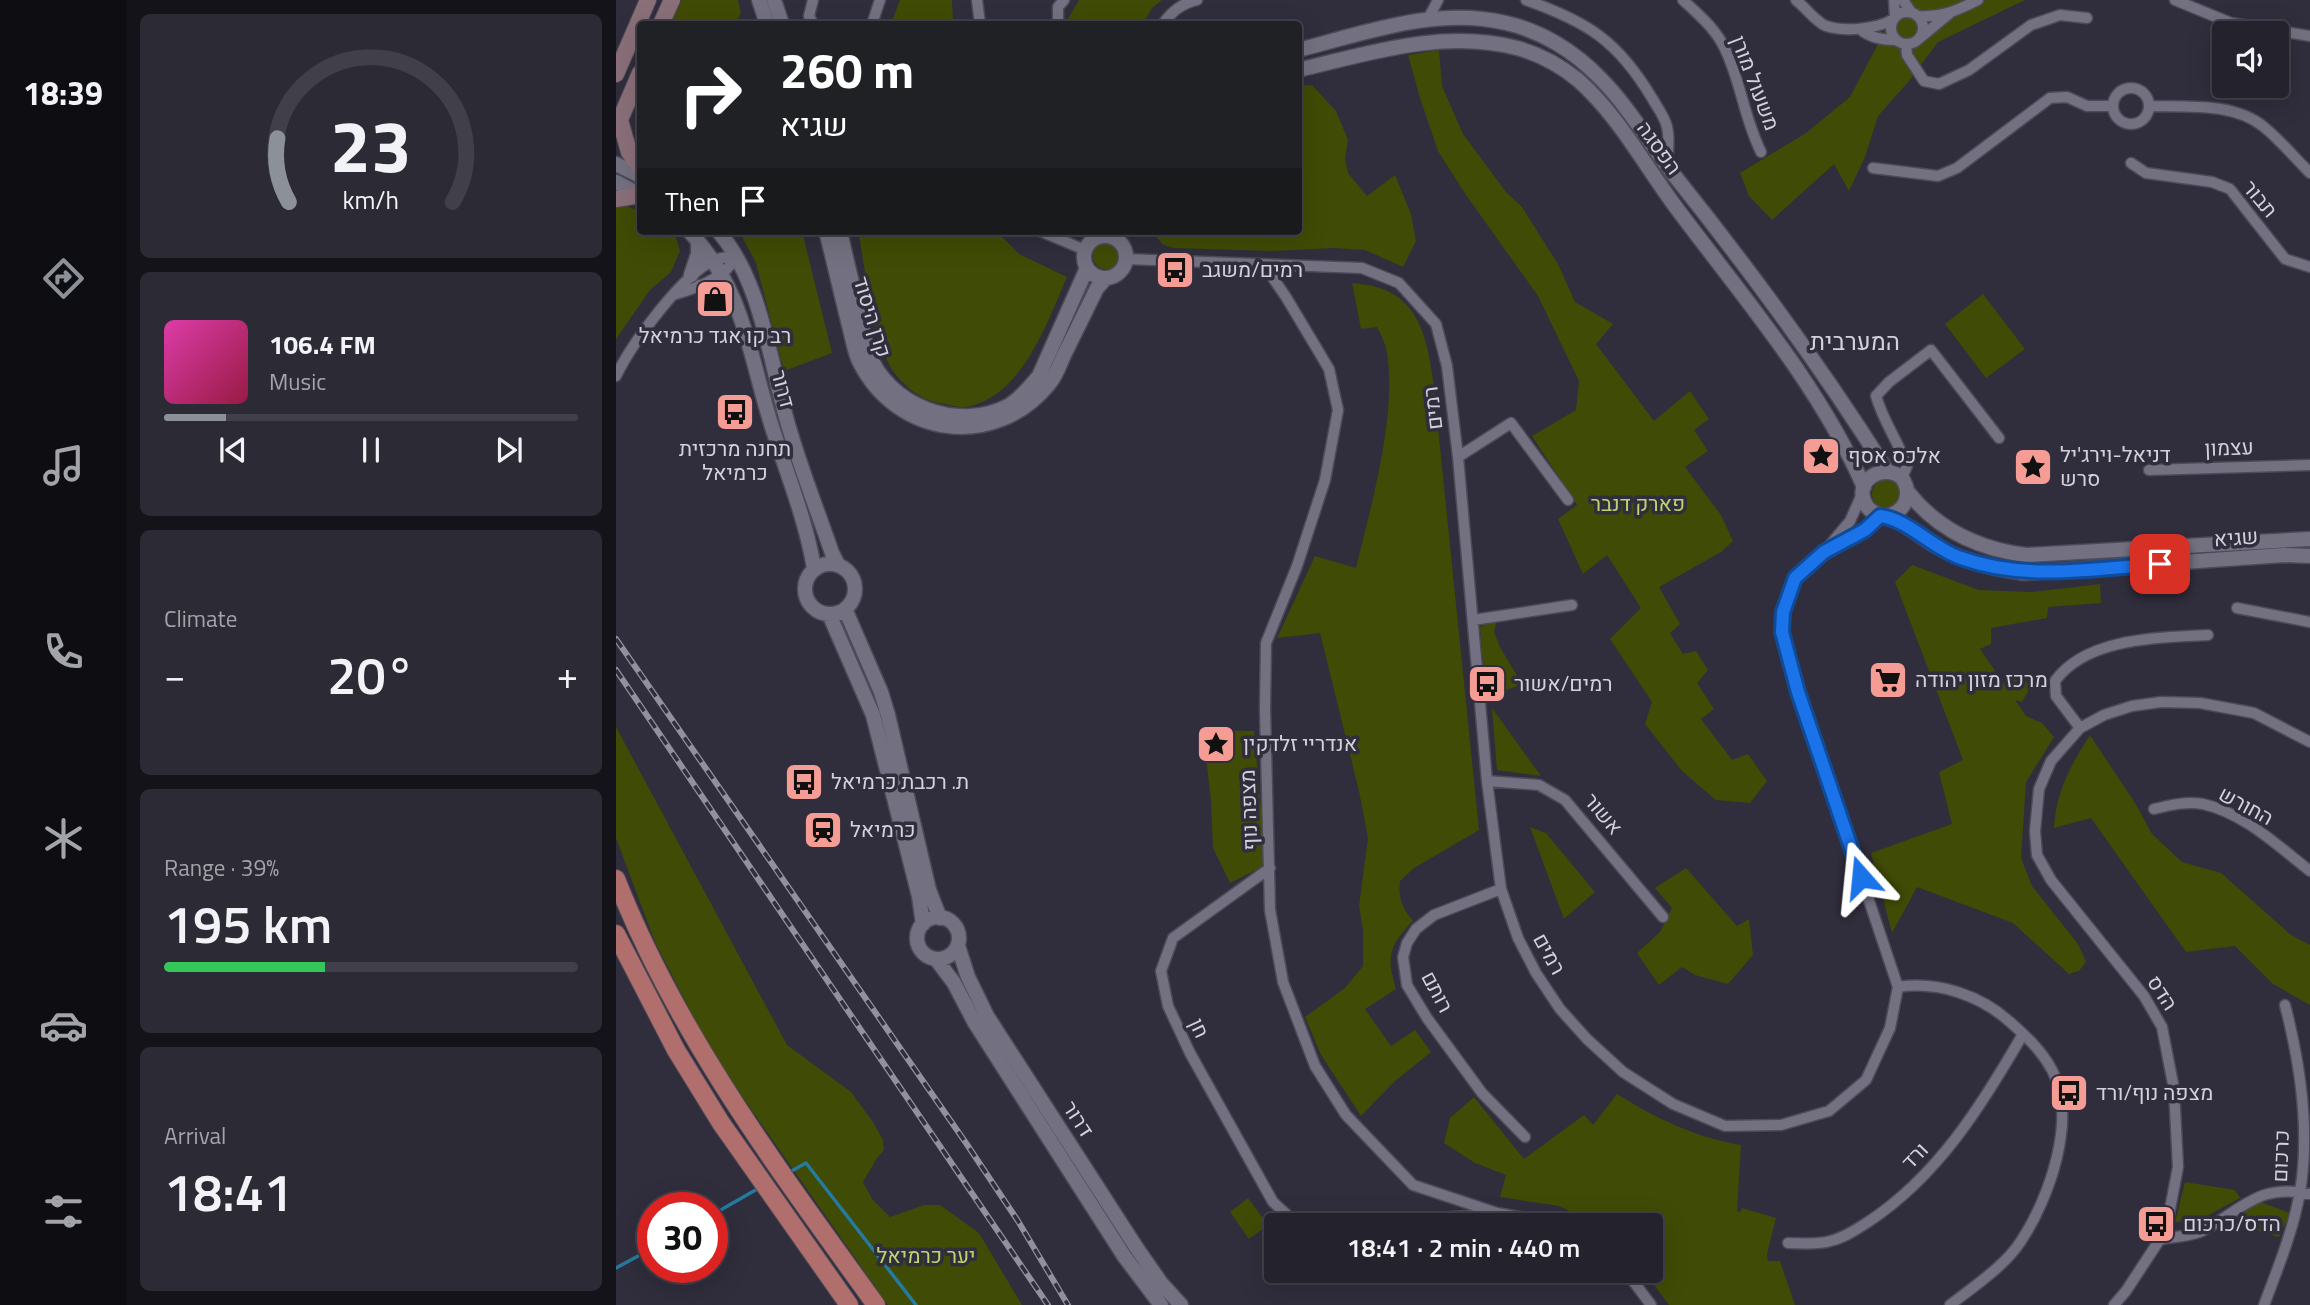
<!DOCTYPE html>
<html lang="en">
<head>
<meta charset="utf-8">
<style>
	:root { --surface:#24222d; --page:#2c2a35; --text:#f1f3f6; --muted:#a3a4aa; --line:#413f49; --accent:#8c9099 }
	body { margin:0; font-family:"Titillium Web",Heebo,sans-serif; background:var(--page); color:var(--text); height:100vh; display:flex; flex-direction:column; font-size:26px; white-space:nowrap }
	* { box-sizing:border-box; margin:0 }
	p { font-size:23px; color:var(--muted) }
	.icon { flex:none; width:38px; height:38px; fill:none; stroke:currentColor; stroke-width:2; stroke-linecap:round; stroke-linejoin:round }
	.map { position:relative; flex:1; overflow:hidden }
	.side { display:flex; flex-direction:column; gap:14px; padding:14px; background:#141319; width:490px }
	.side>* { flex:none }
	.top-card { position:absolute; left:21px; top:21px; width:665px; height:214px; border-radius:7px; box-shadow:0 7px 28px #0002,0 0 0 2px var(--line); background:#202124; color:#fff; overflow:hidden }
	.buttons { position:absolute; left:1596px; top:21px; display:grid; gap:14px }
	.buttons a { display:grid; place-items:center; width:77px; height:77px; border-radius:7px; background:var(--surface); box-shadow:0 7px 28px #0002,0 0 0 2px var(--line); font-size:35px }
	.speed { position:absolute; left:21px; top:1192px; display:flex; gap:14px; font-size:35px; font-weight:700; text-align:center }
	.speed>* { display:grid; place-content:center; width:91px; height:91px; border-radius:50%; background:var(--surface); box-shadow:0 7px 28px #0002,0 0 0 2px var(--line); line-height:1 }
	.speed .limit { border:10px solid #d22; background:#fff; color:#111 }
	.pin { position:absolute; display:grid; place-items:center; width:60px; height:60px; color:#fff; margin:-30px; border-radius:14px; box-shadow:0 4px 10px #0006 }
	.me { position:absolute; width:77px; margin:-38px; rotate:342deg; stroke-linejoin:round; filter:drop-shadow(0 0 5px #0008) }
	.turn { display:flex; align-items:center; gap:24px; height:147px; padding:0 28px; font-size:32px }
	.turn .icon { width:91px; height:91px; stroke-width:2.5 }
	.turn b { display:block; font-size:49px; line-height:60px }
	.then { display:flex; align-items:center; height:66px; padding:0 28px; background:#0003; gap:14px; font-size:26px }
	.big { font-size:52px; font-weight:600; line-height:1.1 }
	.side .card { flex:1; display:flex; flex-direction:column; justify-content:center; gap:10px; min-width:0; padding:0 24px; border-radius:10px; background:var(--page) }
	.side .dial { align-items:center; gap:0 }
	.dial svg { height:182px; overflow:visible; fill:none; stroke:var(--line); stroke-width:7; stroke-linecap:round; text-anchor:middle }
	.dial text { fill:var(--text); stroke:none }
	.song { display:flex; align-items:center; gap:21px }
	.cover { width:84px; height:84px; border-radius:10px; background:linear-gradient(135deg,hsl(320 70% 55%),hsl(340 70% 35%)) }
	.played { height:7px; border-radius:4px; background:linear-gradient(90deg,var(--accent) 15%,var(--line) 15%) }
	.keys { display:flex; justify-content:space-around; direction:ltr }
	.heat { display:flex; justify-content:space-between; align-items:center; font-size:38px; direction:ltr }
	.charge { height:10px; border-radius:5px; background:linear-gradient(90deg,#34c759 39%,var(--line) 0) }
	.trip { position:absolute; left:648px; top:1213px; width:399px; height:70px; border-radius:7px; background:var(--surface); box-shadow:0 7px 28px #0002,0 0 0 2px var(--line); font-weight:600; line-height:70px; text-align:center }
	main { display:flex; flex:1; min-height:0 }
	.menu { display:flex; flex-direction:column; width:126px; justify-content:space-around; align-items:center; background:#0e0e12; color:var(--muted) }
	.menu .icon { width:49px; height:49px }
	.menu .on { color:var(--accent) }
	.menu b { font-size:32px; color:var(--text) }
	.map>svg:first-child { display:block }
</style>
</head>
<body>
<main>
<nav class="menu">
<b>18:39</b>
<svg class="icon on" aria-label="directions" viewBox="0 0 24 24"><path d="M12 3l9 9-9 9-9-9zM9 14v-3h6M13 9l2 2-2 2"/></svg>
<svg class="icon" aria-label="music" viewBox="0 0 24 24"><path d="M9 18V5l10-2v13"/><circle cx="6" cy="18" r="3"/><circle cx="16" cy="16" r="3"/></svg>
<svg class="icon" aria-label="phone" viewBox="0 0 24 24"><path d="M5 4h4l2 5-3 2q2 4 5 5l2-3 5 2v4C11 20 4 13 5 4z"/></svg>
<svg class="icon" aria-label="climate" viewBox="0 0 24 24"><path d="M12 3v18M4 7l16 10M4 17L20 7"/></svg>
<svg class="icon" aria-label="car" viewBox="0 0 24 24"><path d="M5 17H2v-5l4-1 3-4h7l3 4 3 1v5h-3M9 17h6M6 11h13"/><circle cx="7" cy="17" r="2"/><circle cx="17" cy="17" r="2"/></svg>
<svg class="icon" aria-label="filters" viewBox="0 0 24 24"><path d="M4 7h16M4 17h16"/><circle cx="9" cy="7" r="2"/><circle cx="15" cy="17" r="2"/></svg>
</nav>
<section class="side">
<div class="card dial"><svg viewBox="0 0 100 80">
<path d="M14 69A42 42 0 1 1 86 69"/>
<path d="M14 69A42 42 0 0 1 9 41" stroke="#8c9099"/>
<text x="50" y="56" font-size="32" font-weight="700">23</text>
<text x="50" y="72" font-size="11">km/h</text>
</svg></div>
<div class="card">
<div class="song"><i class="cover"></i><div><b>106.4 FM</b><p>Music</p></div></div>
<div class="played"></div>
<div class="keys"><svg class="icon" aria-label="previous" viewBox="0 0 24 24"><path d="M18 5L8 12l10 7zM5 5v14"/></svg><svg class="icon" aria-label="pause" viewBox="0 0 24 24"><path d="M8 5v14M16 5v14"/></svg><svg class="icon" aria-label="next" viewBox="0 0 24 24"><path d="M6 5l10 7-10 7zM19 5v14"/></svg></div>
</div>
<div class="card"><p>Climate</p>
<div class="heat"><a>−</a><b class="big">20°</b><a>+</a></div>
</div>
<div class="card"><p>Range · 39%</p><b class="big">195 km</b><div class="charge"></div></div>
<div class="card"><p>Arrival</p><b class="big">18:41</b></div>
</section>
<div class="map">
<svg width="1694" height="1305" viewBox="0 0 1694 1305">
	<rect width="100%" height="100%" fill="#302d3c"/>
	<path fill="#404b05" d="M66,0H122L125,13L119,24H55Z
		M284,0H336L337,24H275Z
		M463,0H546L536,8L527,24H449Z
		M1280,0H1409L1322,42L1293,81L1262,116L1249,157L1233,191L1218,164L1156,220L1133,196L1124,173L1190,133L1234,97L1281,8Z
		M823,50L826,86L847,134L890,192L906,207L942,264L959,302L997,324L980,344L1038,421L1074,391L1093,419L1078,430L1092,451L1069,467L1105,515L1117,541L1105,552L1043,587L1064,624L1054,633L1067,654L1080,651L1092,670L1081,683L1098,709L1085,719L1116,760L1132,754L1151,781L1134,803L1100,800L1066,771L1029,724L1036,702L994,639L1025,608L991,555L967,574L942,519L961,505L916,436L960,410L963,381L922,296L850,195L822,151L804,98L792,55Z
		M696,85L720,111L732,140L729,159L732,173L751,196L779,175L795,214L800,241L787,267L749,250L718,248L656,251L558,248L547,245L536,231H682L683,86Z
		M9,205L24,212V231H55L59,234L64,251L55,272L34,290L0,339V208Z
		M123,231H186L216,353L168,371L140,263Z
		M242,231H380L403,254L451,277C431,323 406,397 350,407C344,408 335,405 329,404C309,402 292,390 280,375C256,345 250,270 242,231Z
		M477 256a13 13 0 1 1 26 0a13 13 0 1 1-26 0Z
		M736,283C745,284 755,285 764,288C807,302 813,349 818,388L863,830L798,868L784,881C782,897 786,908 797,921C773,946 770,956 780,989L749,1009L775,1046L799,1030L815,1052L778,1082L745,1116L705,1055L689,1017L729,988L747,966V930L743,906L752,838L743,791L704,633L661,638L699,556L740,568C755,505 781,417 771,353C770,344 765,335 761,327L745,329Z
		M1367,294L1409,349L1370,378L1329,324Z
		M1256 494a14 14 0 1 1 28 0a14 14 0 1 1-28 0Z
		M1296,565L1363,590L1416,592L1484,584L1485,603L1432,607L1431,618L1375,628V644L1364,649L1393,691L1401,673L1415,686L1406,702L1399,700L1410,716L1426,723L1438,737L1410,782L1405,858L1416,886L1462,944L1470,962L1463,971L1453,974L1397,923L1301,887L1276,933L1255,853L1336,824L1323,772L1347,760L1279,582Z
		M881,619L878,632L884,647L906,684L870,698L864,627Z
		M876,708L925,776L881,770Z
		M0,727L171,1045L235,1092L257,1122L267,1140L268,1150L261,1158L247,1182L256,1199L274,1217L308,1205H324L363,1233L406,1305H272L95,1052L39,942L0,838Z
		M587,730L638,731L650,865L614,883L597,848L595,801Z
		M1474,735L1519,803L1536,834L1566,862L1605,873L1675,935L1694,945V1005L1657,984L1619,946L1570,952L1475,818L1438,828C1440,792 1454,766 1474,735Z
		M914,827L930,833L979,892L948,919Z
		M1070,868L1121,926L1133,919L1137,955L1112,984L1079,975L1066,967L1043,985L1021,953L1044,932L1056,908L1039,888Z
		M1001,1094C1041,1119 1079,1137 1125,1145L1121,1211L1124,1212L1126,1208L1160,1218L1151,1254L1152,1261H1164L1179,1305H1053L1028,1271L1034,1270V1225H983L943,1206L884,1197L890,1175L859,1163L828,1143L834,1118L858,1097L908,1159L968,1115L977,1125Z
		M1569,1182L1619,1190L1624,1198L1582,1221L1559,1222Z
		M632,1198L652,1225L633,1239L614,1212Z
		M1644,1202L1674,1213L1663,1237L1617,1224L1623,1215Z"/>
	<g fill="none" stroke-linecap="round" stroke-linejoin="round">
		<path stroke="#257a9f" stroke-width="3.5" d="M172,1173L190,1163L300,1305
			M96,1215L143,1188
			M0,1268L37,1248"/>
		<g stroke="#4d4a57" stroke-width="13">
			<path id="minor" d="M361,0L364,24
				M910,0C972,22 1002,41 1036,98C1041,107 1049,117 1051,127C1054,139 1052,153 1051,165
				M1067,0C1083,15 1100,29 1109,49C1125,82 1128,118 1145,152
				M1180,0C1189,7 1200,22 1210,26C1229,32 1260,29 1276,20
				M1278,0L1279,17
				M1287,0L1295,12
				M1559,0L1615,23L1694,36
				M1275 28a16 16 0 1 1 32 0a16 16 0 1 1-32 0Z
				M1302,16C1325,18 1342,10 1362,0
				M812,19L822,0
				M197,24L193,16L197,0
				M256,24L264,0
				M442,24V7L448,0
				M547,24C555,12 567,3 581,0
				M1244,29C1254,38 1266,40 1279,40
				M1304,38L1334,13
				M1290,45L1291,55L1308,81L1323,84L1353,70L1415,25L1444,15L1471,18
				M1497 106a18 18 0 1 1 36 0a18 18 0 1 1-36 0Z
				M1533,106C1570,107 1618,102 1648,127C1665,141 1679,158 1694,173
				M1515,163L1530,173L1596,182L1614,189L1669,259L1694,267
				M1257,168L1322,176L1341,168L1434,98L1451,97L1471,106H1496
				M424,231L469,250
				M510,259L746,268L783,283L820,324L831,366L842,457L871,781L885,889L902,938L920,973L944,1009L971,1039L1007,1072L1057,1104L1109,1126L1165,1125L1213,1111L1250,1080L1274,1028L1282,987L1183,692L1166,632V612L1179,578L1208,552L1234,521L1246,494
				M648,265L670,297L713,369L722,410L709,480L681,566L650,643L649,709L654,910L667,982L699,1066L730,1115L797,1185L881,1213L949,1225
				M60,294C81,288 109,278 120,257
				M0,376C16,343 66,275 98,260C105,257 113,257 120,257
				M842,457L895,423L952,500
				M1533,470L1694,465
				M1286,478L1291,466C1282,441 1267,421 1260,396L1273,382L1315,350L1383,438
				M1210,550L1249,530L1264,516
				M1621,608L1694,622
				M857,620L956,605
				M1464,728L1440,696L1439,681C1471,637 1543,638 1592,635
				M871,781L923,785L949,800L1047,917
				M1538,809C1554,805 1571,801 1587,804C1628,813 1662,846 1694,871
				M654,868L557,938L545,971L552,1006L574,1053L657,1202L682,1225
				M885,889L818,915L800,929L791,943L787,957L791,985L811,1018L866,1093L909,1137
				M1282,987C1322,981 1364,995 1394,1022C1410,1036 1426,1051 1436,1070C1462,1118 1433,1199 1405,1241C1389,1266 1357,1287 1334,1305
				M738,1225L875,1214
				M1545,1239C1559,1237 1577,1236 1588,1230C1628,1208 1644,1183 1694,1194
				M1172,1243C1185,1243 1202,1245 1214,1241C1228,1238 1241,1229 1252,1222C1322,1176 1366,1105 1407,1034
				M1009,1270L1035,1305
				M1498,1305L1510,1291L1550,1230L1562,1167L1558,1089L1546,1027L1528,996L1435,880L1421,855L1419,831L1423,789L1435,761L1464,728L1488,715L1516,706L1545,702L1584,703L1638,713L1694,742
				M1648,1305C1662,1268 1677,1231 1684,1192C1694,1132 1684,1063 1669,1005"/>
		</g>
		<g stroke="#4d4a57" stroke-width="17">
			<path id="tertiary" d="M143,0L151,24
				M158,0L166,24
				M682,50C749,33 821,6 890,23C926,31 959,52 984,78C1013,107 1033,143 1058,175C1134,270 1206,368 1271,471
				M682,70C754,53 827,29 901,48C923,54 945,66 962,80C1001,114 1028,164 1059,206C1126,296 1202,383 1248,487
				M0,164L24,176
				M0,182L24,195
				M73,231C130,291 133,357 157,430C172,476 190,521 198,568
				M102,231C147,282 154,367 174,431C186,472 202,512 216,553L222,565
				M210,231C218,262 225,293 233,325C236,336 238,350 243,361C281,438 379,450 433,384C440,376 444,364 448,355C459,333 470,310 481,288L490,278
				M224,231C230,259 237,287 244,315C246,327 248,341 252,352C272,406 341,432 392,406C404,399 414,387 423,376L471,268
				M468 257a21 21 0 1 1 42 0a21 21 0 1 1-42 0Z
				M75,275L82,254V240
				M84,287L104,291L118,300
				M1292,492C1322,530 1362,549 1410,555L1694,539
				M1269,516C1289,513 1297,495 1286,478C1267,462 1236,481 1250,505C1257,517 1271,515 1283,522C1294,528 1304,536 1315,543C1344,561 1374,568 1408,573L1668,555L1694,556
				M189 589a25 25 0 1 1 50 0a25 25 0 1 1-50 0Z
				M229,609L265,692L272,715L313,890L324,918
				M213,614L257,715L303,896L307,924
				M301 938a21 21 0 1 1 42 0a21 21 0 1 1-42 0Z
				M342,946L352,977L371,1016L520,1247L545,1283L565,1305
				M320,959L338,983L359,1023L508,1256L545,1305"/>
		</g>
		<g stroke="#4d4a57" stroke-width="18">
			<path id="secondary" d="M45,24L56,0
				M0,74L32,0
				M4,120L13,152L24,168
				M0,129L24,73
				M0,199L24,195"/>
		</g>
		<g stroke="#4d4a57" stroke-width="20">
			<path id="trunk" d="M0,879C62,1036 162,1169 260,1305
				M0,934L60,1050L105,1123L233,1305"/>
		</g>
		<use href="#minor" stroke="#737081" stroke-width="10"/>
		<use href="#tertiary" stroke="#737081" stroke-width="14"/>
		<use href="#secondary" stroke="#8a6f79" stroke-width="16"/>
		<use href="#trunk" stroke="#b06e6c" stroke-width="18"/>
		<g stroke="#92909c" stroke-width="6">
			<path id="rail" d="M0,639L350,1143L402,1221L452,1305
				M0,670L432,1305"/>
		</g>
		<use href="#rail" stroke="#302d3c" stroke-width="3.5" stroke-dasharray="10" stroke-linecap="butt"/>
	</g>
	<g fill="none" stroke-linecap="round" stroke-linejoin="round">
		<g stroke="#114b97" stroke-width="18">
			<path id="route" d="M1245,877L1182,692L1166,632L1167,612L1179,578L1208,552L1249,530L1264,516C1292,519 1317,549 1345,558C1409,581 1477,569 1544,564"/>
		</g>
		<use href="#route" stroke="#1a73e8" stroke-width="12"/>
	</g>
	<defs>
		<g id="bus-square" transform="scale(2.0125)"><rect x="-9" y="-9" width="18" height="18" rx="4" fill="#f59c95" stroke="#302d3c"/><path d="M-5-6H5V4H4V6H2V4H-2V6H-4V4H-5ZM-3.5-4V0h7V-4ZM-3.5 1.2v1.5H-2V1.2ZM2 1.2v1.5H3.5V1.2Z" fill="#111"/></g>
		<g id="shop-square" transform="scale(2.0125)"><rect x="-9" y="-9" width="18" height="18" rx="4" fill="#f59c95" stroke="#302d3c"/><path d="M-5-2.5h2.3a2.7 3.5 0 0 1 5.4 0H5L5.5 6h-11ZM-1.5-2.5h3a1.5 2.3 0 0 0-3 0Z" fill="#111"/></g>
		<g id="sight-square" transform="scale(2.0125)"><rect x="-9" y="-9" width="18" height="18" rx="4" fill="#f59c95" stroke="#302d3c"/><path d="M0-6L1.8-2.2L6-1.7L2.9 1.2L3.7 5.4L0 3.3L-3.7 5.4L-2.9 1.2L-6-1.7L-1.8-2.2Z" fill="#111"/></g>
		<g id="supermarket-square" transform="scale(2.0125)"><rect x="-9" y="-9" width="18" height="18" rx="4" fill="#f59c95" stroke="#302d3c"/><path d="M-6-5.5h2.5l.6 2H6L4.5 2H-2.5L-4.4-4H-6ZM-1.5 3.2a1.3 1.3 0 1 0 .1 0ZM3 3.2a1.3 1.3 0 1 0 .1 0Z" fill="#111"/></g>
		<g id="station-square" transform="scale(2.0125)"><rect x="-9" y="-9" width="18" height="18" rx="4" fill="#f59c95" stroke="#302d3c"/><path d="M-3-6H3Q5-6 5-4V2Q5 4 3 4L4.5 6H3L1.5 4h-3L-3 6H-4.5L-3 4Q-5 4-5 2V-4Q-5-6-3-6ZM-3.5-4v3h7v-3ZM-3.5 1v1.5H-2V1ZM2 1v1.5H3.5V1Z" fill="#111"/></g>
	</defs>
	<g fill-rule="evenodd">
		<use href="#bus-square" x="559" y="270"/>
		<use href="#shop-square" x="99" y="299"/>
		<use href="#bus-square" x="119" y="412"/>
		<use href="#sight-square" x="1205" y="456"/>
		<use href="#sight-square" x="1417" y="467"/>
		<use href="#supermarket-square" x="1272" y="680"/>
		<use href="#bus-square" x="871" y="684"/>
		<use href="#sight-square" x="600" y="744"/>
		<use href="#bus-square" x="188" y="782"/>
		<use href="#station-square" x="207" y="830"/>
		<use href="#bus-square" x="1453" y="1093"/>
		<use href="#bus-square" x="1540" y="1224"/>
	</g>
	<g text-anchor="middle" stroke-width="7" stroke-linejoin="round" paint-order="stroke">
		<g font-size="21" fill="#d3d1db" stroke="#302d3c">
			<text transform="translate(1139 83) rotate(69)" y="7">משעול מורן</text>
			<text transform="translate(1043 148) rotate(54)" y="7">הפסגה</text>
			<text transform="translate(1644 199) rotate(50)" y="7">תבור</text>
			<text transform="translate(256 317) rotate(73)" y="7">קרן היסוד</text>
			<text transform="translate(167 389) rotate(75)" y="7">דרור</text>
			<text transform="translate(817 408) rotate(-97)" y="7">רמים</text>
			<text transform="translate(1613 448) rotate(-2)" y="7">עצמון</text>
			<text transform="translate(1620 538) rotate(-4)" y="7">שגיא</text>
			<text transform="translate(1630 806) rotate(28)" y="7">החורש</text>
			<text transform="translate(633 810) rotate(-92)" y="7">מצפה נוף</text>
			<text transform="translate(987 814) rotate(50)" y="7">אשור</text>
			<text transform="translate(933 954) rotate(61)" y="7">רמים</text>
			<text transform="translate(821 992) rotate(62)" y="7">רותם</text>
			<text transform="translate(1546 993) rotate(57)" y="7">הדס</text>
			<text transform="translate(583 1028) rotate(65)" y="7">חן</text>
			<text transform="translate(462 1119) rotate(57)" y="7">דרור</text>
			<text transform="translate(1299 1156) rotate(-46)" y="7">ורד</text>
			<text transform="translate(1665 1156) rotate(-88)" y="7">כרכום</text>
		</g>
		<g font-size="21" fill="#d3d1db" stroke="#302d3c" text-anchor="start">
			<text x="586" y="277">רמים/משגב</text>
			<text x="99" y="343" text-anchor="middle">רב קו אגד כרמיאל</text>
			<text x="119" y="456" text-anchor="middle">תחנה מרכזית<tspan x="119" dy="24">כרמיאל</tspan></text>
			<text x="1444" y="462">דניאל-וירג'יל<tspan x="1444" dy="24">סרש</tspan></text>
			<text x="1232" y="463">אלכס אסף</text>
			<text x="1299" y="687">מרכז מזון יהודה</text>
			<text x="898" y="691">רמים/אשור</text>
			<text x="627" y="751">אנדריי זלדקין</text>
			<text x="215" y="789">ת. רכבת כרמיאל</text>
			<text x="234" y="837">כרמיאל</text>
			<text x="1480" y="1100">מצפה נוף/ורד</text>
			<text x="1567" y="1231">הדס/כרכום</text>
		</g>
		<g font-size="21" fill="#bdd370" stroke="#302d3c">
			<text x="1022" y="511">פארק דנבר</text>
			<text x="310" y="1263">יער כרמיאל</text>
		</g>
		<g font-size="24" fill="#d3d1db" stroke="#302d3c">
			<text x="1239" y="350">המערבית</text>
		</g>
	</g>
</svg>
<div class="buttons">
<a><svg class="icon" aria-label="sound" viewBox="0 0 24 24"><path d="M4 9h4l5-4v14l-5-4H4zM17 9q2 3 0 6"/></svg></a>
</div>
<div class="speed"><div class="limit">30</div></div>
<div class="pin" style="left:1544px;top:564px;background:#d93025"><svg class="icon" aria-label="arrive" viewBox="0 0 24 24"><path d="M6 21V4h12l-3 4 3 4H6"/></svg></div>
<svg class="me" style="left:1245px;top:877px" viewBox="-20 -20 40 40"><path d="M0-17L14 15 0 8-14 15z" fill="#1a73e8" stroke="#fff" stroke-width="4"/></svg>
<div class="trip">18:41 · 2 min · 440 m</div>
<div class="top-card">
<div class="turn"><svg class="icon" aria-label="right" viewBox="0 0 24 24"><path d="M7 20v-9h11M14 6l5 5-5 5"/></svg><div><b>260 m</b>שגיא</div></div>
<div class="then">Then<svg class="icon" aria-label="arrive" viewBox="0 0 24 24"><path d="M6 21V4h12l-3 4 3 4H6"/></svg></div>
</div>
</div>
</main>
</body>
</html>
